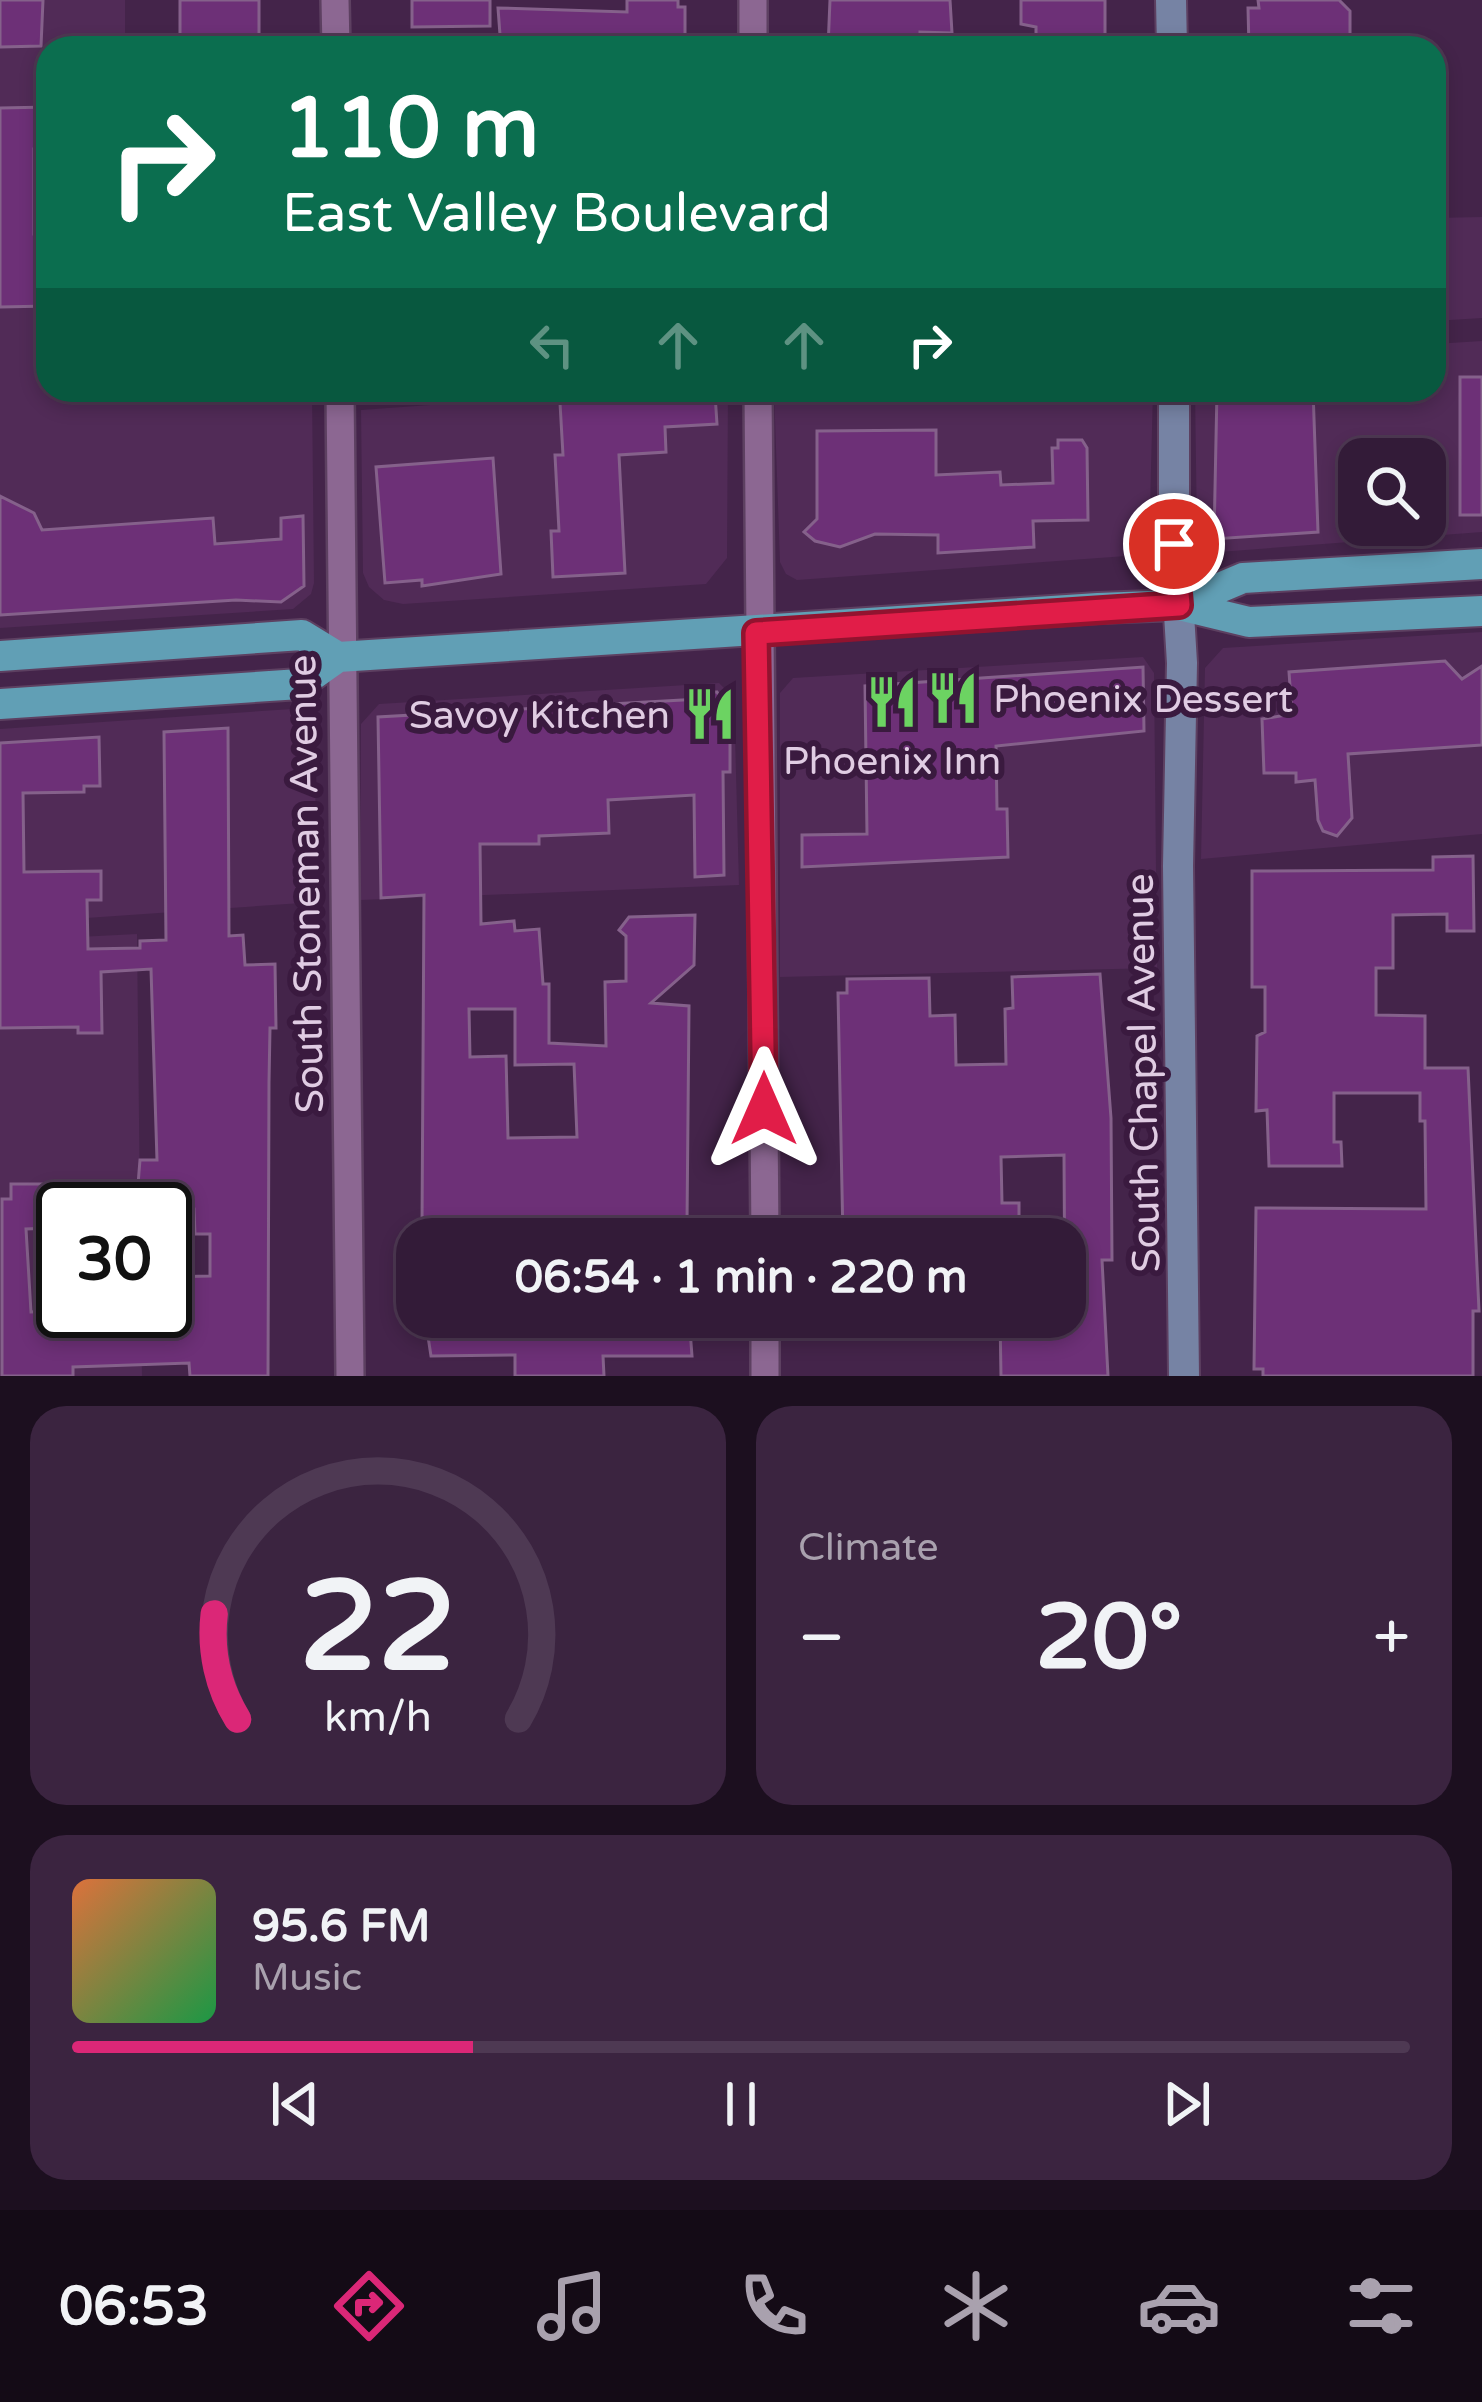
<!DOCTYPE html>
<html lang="en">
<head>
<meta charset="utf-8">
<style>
	:root { --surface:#331b38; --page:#3b2440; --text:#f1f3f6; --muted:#a9a1ae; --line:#4e3953; --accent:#db2777 }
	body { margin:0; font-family:"Varela Round",sans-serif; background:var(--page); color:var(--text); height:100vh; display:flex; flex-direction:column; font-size:45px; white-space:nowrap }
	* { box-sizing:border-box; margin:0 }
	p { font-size:39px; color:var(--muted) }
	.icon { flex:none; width:66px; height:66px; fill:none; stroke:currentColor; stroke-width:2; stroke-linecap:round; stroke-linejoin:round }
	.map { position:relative; height:1376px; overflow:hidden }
	.details { display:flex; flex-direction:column; gap:30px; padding:30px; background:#1c0f1f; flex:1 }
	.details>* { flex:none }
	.hud { position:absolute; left:36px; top:36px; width:1410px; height:366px; border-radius:36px; box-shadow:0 6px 18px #0003,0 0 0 3px var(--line); background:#0b6e4f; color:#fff; overflow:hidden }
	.buttons { position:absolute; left:1338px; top:438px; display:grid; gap:24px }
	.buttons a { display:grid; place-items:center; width:108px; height:108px; border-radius:24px; background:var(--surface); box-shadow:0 6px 18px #0003,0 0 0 3px var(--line); font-size:60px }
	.speed { position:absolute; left:36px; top:1182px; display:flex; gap:24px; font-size:60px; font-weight:700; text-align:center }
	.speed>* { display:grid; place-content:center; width:156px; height:156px; border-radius:50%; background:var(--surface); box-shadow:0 6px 18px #0003,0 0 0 3px var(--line); line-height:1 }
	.speed .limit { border:6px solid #111; border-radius:18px; background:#fff; color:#111 }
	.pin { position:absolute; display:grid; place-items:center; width:102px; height:102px; color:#fff; margin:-51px; border:6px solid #fff; border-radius:50%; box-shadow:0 3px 12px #0007 }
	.me { position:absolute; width:132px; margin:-66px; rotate:0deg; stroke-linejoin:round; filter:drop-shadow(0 0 9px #0008) }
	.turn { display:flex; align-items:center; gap:42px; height:252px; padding:0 48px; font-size:54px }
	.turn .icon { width:156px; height:156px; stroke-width:2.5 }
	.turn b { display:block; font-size:84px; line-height:102px }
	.lanes { display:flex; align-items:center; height:114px; padding:0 48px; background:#0003; justify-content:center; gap:60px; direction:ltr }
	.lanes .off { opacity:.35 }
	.big { font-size:90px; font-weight:700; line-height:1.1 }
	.details .card { flex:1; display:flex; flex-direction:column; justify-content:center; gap:18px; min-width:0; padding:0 42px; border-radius:36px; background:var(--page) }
	.details .dial { align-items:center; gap:0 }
	.dial svg { height:312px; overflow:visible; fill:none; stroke:var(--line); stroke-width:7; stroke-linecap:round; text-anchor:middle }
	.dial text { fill:var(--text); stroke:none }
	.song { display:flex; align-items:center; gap:36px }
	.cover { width:144px; height:144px; border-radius:18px; background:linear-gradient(135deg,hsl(20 70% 55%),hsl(140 70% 35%)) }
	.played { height:12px; border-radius:6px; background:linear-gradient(90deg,var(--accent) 30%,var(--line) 30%) }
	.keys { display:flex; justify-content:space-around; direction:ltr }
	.heat { display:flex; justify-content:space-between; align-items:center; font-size:66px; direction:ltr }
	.details .tiles { flex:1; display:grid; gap:30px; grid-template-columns:1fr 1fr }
	.card:last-child { grid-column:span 2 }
	.trip { position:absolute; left:396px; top:1218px; width:690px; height:120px; border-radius:36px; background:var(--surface); box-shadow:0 6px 18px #0003,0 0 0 3px var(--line); font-weight:700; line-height:120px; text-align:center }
	.dock { display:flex; height:192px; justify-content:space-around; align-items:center; background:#140b16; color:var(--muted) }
	.dock .icon { width:84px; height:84px }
	.dock .on { color:var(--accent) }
	.dock b { font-size:54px; color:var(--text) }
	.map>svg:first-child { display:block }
</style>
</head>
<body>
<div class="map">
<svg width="1482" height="1376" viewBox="0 0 1482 1376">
	<rect width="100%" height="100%" fill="#44244a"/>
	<path fill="#512b57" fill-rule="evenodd" d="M0,0H125V48H48V390H312L314,583L311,594L293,609L0,628Z
		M1482,217V318L1434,321V218Z
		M1482,341V532L1219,552L1197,535L1195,390H1434V344ZM1359,459H1425V525H1359Z
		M640,390H728L727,558L706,584L403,604L384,600L369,587L363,573L361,410Z
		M774,390H1153L1149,548L1140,555L797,580L786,574L780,562Z
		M1482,632V834L1201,859L1205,668L1223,648Z
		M1143,657L1154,673L1157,968L780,977V693L793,678Z
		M719,683L734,698L739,885L360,900L361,724L379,704Z
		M292,709L307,716L315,729L316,902L0,924V729Z
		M137,934L140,1209H63V1311H141L142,1376H0V941Z"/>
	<path fill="#6d3077" stroke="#85618b" stroke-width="3" fill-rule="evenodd" d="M0,0H43L41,46L0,47Z
		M180,0H259V36H180Z
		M412,0H490V26L412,27Z
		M627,0H678V7H685V48H619V37H527V48H501L498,8L627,12Z
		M830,0H950L952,33L920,32V48H828Z
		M1021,0H1105V48H1036V27L1021,24Z
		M1258,0H1339L1350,11V48H1249L1248,8H1259Z
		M48,107V149H34V234H48V306L0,307V108Z
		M1460,377H1482V515H1460Z
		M1217,390H1313L1318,532L1214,539Z
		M715,394L717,424L665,427L666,452L619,455L625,573L553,577L551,531H559L555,455H563L560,403Z
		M936,430V475L1000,472L1001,485L1053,483L1052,448H1058V440H1082L1087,448L1088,520L1033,521L1034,547L938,553V535L875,534L840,547L815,541L804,532L817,519V431Z
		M493,458L501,574L422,586V580L385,583L376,467Z
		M0,496L34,513L42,530L213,518L215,544L281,539V518L303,516L304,586L281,602L236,600L0,615Z
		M1445,661L1462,679L1482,666V745L1348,754L1352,818L1337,836L1323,831L1318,820L1315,780L1296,782V773H1264L1262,719L1292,714L1289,672Z
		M1143,667L1144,731L996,746L997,809H1007L1008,857L802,867V835L867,834L865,686Z
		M705,692H717L730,714V772H723L724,875L695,877L694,795L608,800L609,833L539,836V844H480L481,924L514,921L515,931L539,929L543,984H549V1043L606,1046L605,982L626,981V936L619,930L629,917L695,915L694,965L651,1003L689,1006L687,1223L602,1224V1232H556V1239L512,1234L511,1219L447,1220V1226H422L424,895L381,898L378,717L700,699ZM469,1009H515V1065L574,1064L577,1137L508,1138L506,1056L470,1057Z
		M228,728L229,936L243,935L245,965L275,964L276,1028H270L269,1082L268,1376H190L189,1363L73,1367V1376H2V1199H11V1184H51V1228L26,1229L31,1312L68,1311L69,1320L79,1324L143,1323V1311H165V1277L210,1276V1234H195L194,1209H136L140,1160H157L151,969L101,972L102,1033H78V1027L0,1028V743L99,737L100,786H84V792L23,793L24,872L101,871V900H87L88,949L140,948V941L166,940L164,732Z
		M1473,856L1474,931H1447V914L1393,915V968H1376V1015L1425,1016V1068H1468L1479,1311H1473V1376H1263V1369H1254L1256,1208L1426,1209L1425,1121H1420V1093H1334V1142H1341L1342,1166H1269L1267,1110L1256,1111L1257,1036L1265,1032V987H1252V871L1433,870V857Z
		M1100,974L1111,1118L1112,1260H1102L1108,1376H1001L1000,1317H1065L1064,1155L1001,1157L1002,1203H1019V1226H925V1239H843L838,993H847V979L929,978L930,1016L955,1015L956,1065L1006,1064L1005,1009L1013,1008L1012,977Z
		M425,1317H689L692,1356H603L604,1376H515V1355L431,1356Z"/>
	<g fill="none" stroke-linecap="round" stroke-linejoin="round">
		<g stroke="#5d4061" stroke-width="32">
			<path id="street" d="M335,0L336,48
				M753,0V48
				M340,390L350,1376
				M758,390L765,1239
				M765,1317V1376"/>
		</g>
		<g stroke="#5d4061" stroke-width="34">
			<path id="secondary" d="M1171,0L1172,48
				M1174,390V532L1182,663L1178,866L1184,1376"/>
		</g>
		<g stroke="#5d4061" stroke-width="34">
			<path id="primary" d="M1179,605L1243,578L1482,564
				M0,656L302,635L338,657
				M0,704L300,684L338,657L1098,608L1179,605L1249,622L1482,611"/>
		</g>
		<use href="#street" stroke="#8c6792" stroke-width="27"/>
		<use href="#secondary" stroke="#7683a4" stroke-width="30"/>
		<use href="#primary" stroke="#619fb5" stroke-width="30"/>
	</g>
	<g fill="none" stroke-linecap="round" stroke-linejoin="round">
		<g stroke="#92132f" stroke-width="30">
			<path id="route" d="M764,1109L756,633L1179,605L1174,544"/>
		</g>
		<use href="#route" stroke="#e11d48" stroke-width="21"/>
	</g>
	<defs>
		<g id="restaurant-bare" transform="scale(4.14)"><path d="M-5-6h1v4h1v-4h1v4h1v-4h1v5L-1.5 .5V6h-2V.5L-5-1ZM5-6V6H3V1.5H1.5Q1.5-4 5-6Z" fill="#6cd362" stroke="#3a1a3f" stroke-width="2.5" paint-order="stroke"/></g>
	</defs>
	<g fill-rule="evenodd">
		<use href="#restaurant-bare" x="953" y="698"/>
		<use href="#restaurant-bare" x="892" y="702"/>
		<use href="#restaurant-bare" x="710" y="714"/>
	</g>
	<g text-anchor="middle" stroke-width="12" stroke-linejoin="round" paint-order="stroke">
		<g font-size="39" fill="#e0cce3" stroke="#3a1a3f" text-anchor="start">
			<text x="993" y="712">Phoenix Dessert</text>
			<text x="670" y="728" text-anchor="end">Savoy Kitchen</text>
			<text x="892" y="774" text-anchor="middle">Phoenix Inn</text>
		</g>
		<g font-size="39" fill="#e0cce3" stroke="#3a1a3f">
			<text transform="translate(305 884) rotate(-91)" y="14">South Stoneman Avenue</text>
			<text transform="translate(1142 1073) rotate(-91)" y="14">South Chapel Avenue</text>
		</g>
	</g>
</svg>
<div class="buttons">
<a><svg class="icon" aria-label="search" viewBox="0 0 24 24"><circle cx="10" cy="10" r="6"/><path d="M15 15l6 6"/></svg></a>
</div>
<div class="speed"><div class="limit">30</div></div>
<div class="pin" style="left:1174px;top:544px;background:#d93025"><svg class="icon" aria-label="arrive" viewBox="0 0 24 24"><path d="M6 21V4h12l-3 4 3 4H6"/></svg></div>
<svg class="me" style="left:764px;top:1109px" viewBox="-20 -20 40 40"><path d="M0-17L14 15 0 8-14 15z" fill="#e11d48" stroke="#fff" stroke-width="4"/></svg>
<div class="trip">06:54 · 1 min · 220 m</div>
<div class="hud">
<div class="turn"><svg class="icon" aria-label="right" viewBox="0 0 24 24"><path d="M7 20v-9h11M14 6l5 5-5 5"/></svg><div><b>110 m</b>East Valley Boulevard</div></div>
<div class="lanes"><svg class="icon off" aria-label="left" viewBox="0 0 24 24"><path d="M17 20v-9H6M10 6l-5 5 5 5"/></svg><svg class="icon off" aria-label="ahead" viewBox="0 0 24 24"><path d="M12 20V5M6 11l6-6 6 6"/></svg><svg class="icon off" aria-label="ahead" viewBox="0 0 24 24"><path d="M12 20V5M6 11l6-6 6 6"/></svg><svg class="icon" aria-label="right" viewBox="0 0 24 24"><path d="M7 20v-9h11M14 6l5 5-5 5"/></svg></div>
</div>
</div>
<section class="details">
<div class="tiles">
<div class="card dial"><svg viewBox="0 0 100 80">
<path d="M14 69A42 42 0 1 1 86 69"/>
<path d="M14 69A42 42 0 0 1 8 42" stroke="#db2777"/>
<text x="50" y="56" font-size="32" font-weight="700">22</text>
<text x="50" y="72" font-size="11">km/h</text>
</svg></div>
<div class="card"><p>Climate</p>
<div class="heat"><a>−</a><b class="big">20°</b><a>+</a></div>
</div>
<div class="card">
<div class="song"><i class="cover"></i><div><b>95.6 FM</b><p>Music</p></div></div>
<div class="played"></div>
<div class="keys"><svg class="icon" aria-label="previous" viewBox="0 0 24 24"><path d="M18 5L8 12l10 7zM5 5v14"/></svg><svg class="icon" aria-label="pause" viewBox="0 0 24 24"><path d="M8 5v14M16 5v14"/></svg><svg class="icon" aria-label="next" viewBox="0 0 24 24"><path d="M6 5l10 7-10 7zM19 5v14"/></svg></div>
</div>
</div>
</section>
<nav class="dock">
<b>06:53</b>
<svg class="icon on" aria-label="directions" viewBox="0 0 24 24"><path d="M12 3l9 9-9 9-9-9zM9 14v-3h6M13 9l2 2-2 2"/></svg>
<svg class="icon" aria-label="music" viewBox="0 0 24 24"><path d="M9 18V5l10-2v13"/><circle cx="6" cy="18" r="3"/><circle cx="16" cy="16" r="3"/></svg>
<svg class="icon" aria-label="phone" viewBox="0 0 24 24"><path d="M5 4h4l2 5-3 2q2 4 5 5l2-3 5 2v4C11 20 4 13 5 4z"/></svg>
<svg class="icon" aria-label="climate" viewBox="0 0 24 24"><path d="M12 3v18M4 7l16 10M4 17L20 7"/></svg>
<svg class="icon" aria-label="car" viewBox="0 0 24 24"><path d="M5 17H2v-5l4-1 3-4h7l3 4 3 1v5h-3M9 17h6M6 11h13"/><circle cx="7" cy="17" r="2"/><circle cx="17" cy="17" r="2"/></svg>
<svg class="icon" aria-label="filters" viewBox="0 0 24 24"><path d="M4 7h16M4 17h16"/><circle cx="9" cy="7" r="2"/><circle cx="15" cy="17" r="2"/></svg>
</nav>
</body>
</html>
